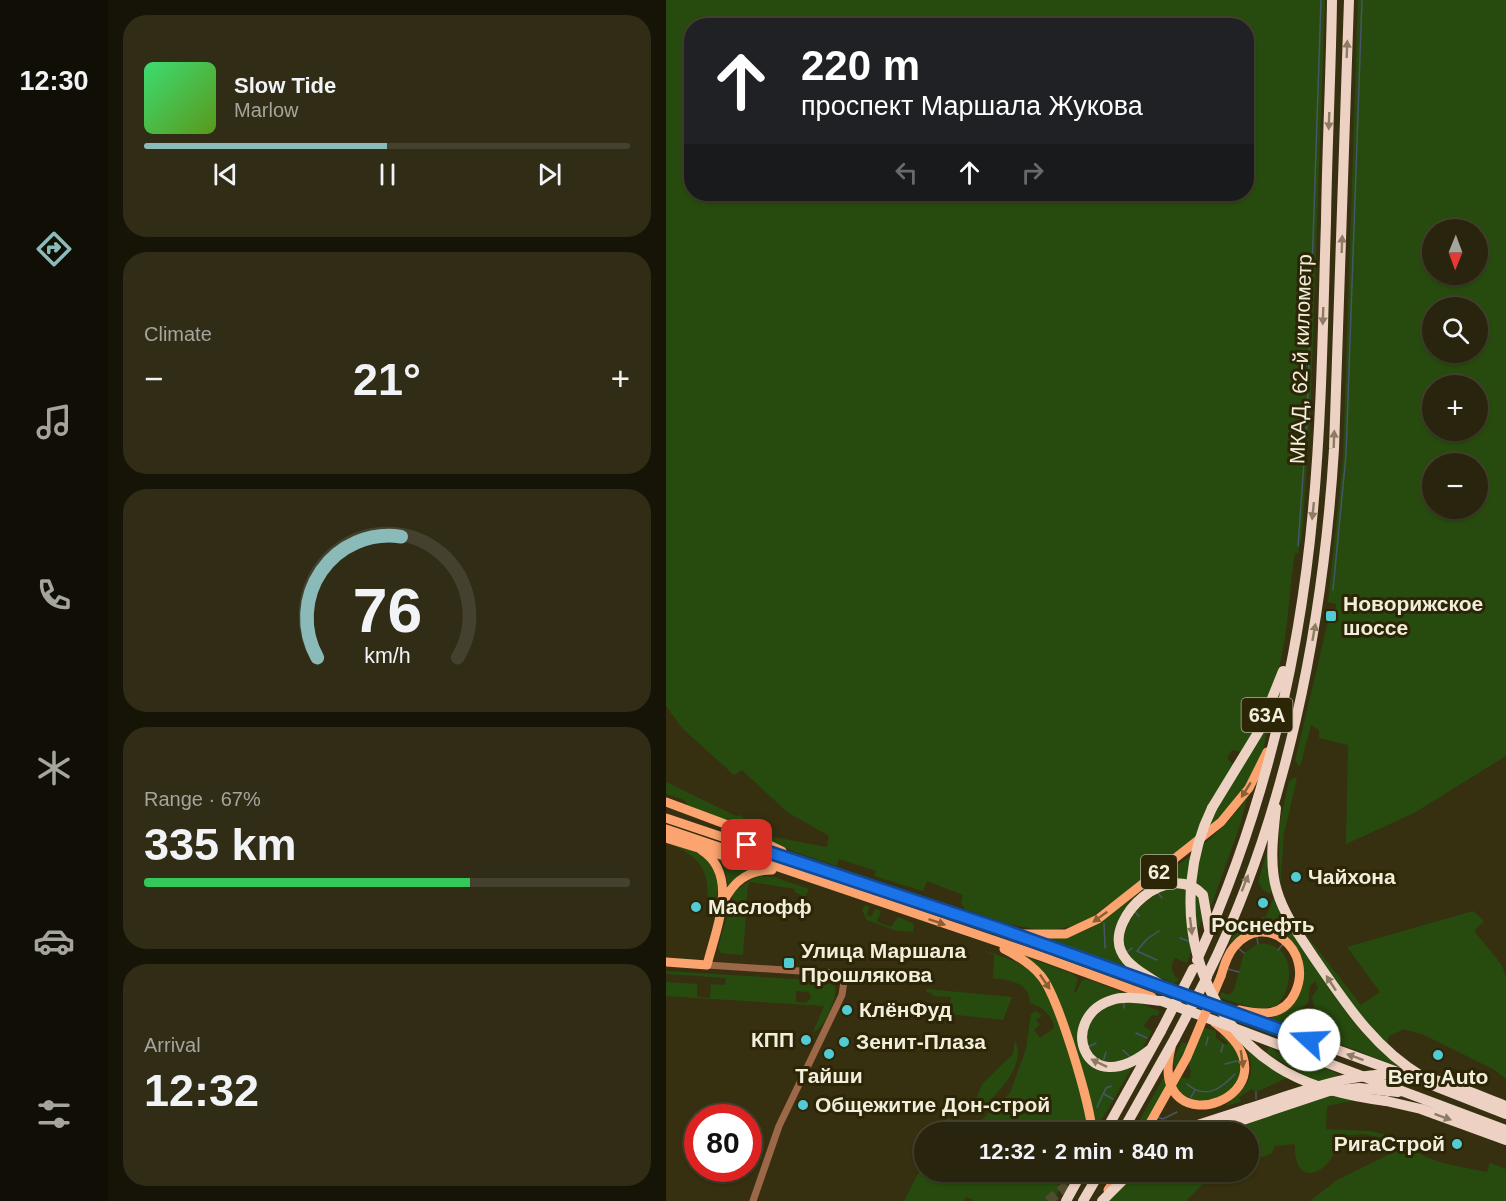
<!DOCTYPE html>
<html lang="en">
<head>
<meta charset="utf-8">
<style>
	:root { --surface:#28240d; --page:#302c16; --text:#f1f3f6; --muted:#a5a49d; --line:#44412e; --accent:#8bbbb9 }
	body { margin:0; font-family:Arial,sans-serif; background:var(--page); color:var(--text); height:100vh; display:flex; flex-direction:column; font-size:22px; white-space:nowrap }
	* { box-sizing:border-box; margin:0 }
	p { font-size:20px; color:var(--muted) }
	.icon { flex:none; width:33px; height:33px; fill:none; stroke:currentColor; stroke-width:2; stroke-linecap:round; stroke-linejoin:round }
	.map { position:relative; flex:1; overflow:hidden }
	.drawer { display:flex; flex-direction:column; gap:15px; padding:15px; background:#161407; width:558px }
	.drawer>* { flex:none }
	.hud { position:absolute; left:18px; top:18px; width:570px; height:183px; border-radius:24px; box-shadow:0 2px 4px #0004,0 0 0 2px var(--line); background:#202124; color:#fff; overflow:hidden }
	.needle { width:39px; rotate:181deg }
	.controls { position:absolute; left:756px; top:219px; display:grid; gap:12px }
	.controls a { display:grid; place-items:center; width:66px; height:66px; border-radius:50%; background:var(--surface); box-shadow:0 2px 4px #0004,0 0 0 2px var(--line); font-size:30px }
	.speed { position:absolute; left:18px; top:1104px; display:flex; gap:12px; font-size:30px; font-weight:700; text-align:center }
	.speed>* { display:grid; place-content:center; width:78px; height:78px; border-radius:50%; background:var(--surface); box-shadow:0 2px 4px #0004,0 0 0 2px var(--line); line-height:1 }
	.speed .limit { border:9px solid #d22; background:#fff; color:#111 }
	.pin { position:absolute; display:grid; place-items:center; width:51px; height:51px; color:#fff; margin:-26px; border-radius:12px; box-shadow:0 3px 9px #0006 }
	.me { position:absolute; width:66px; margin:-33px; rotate:290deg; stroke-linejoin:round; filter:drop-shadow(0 0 4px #0008) }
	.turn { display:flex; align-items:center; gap:21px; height:126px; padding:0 18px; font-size:27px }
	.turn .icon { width:78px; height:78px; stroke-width:2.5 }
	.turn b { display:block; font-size:42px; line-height:51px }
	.lanes { display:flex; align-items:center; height:57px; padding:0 18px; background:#0003; justify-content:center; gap:30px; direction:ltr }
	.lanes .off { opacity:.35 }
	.big { font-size:45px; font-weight:700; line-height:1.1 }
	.drawer .card { flex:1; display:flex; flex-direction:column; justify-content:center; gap:9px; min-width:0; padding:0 21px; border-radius:24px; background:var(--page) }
	.drawer .dial { align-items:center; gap:0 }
	.dial svg { height:156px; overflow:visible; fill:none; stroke:var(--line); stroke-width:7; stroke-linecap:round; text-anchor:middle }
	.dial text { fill:var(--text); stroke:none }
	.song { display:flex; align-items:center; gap:18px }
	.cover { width:72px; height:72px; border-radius:9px; background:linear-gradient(135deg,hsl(140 70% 55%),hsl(90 70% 35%)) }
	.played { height:6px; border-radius:3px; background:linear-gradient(90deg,var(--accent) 50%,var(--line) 50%) }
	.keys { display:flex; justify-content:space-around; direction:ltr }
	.heat { display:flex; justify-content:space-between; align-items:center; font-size:33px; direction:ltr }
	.charge { height:9px; border-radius:4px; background:linear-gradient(90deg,#34c759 67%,var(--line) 0) }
	.trip { position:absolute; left:248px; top:1122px; width:345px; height:60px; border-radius:30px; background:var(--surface); box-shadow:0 2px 4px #0004,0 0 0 2px var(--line); font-weight:700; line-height:60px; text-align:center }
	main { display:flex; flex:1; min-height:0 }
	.tabs { display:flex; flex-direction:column; width:108px; justify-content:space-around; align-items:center; background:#100e05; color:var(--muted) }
	.tabs .icon { width:42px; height:42px }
	.tabs .on { color:var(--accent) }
	.tabs b { font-size:27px; color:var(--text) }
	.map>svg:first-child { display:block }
</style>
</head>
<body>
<main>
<nav class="tabs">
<b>12:30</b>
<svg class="icon on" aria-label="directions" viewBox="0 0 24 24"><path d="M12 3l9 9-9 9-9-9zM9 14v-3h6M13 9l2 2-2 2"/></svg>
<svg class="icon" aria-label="music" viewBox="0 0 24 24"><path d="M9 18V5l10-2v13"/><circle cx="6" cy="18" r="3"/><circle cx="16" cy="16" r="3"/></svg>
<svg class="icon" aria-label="phone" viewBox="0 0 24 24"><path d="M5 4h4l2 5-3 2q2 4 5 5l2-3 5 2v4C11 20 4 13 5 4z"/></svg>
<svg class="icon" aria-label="climate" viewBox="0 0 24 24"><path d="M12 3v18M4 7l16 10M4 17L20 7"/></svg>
<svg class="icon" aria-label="car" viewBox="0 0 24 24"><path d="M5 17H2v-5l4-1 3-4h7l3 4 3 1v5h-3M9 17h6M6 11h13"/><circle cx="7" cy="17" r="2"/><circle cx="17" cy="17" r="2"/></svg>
<svg class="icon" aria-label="filters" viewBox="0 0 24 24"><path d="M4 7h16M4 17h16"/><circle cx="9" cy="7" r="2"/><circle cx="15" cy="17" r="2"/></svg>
</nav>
<section class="drawer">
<div class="card">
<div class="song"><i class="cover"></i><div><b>Slow Tide</b><p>Marlow</p></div></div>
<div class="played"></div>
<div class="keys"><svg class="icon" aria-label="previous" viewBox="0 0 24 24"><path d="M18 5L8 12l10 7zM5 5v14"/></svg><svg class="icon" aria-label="pause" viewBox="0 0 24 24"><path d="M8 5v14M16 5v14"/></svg><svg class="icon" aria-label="next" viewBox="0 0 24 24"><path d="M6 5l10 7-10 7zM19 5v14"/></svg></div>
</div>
<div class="card"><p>Climate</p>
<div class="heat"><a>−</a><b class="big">21°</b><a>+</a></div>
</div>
<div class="card dial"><svg viewBox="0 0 100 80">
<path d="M14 69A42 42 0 1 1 86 69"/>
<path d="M14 69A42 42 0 0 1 57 7" stroke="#8bbbb9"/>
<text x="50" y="56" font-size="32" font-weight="700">76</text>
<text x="50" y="72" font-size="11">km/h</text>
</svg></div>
<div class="card"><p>Range · 67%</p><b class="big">335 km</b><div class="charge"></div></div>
<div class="card"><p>Arrival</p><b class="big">12:32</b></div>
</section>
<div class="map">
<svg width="840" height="1201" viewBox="0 0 840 1201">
	<rect width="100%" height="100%" fill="#363011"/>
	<path fill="#274b0e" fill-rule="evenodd" d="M0,0H659L644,420L636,536L632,553H629C623,588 623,624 615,659C608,693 592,722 576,752L566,750L561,758L568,765L601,725C599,806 484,873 426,917C383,942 342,924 299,909L295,903L297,895L261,881L257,891L208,876L210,871L173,859L171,866L132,853L25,809L18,800L0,794V782L70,816L74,815L107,837L161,847L163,836L121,812L76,770L68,775L16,728L0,706ZM26,26H580V194H26Z
		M692,0H840V756L748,813L680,844L682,745L653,738V730L645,725L634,767L629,761L663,617L668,618L670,604L662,602L677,459ZM766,230H812V274H766ZM766,308H812V352H766ZM766,386H812V430H766ZM766,464H812V508H766Z
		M628,778H631L618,834L614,886L613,827L623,781Z
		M582,796L573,828L545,906L534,887L485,889L450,935L472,974L374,939L406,936L425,928C471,894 553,843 582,796Z
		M604,841L606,890L604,894L597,890L592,882Z
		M2,843C46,856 60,864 47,913L41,912C44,873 39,859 2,843Z
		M52,859L84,870L74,874L62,885L58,867Z
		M90,876L108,877L143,889L139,897L129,892V889L84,882L82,885L77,955L55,953L52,948L68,892Z
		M506,885L532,894L536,919L521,963L509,958C504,966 505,974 513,980L508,983C481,972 470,969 455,943C468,906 474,905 506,885Z
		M608,897L678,1008L695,1031L733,1067L661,1039V1026L654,1024L651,1033L647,1032L650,1015L646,997L652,988L649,981L644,986L642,1003L627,1017L631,1019L635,1011L644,1009L646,1015L641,1033L602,1020L618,1011L637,973V965L629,946L597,930L558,957C570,930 569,919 600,917Z
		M199,905L203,906L201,915L205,917L209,909L215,911L211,922L225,927L232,917L248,924L247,932L228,930L201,920L196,910Z
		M807,911L818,921L808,931L835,964L840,976V1079L829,1070L758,1035L738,1029L723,1036L720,1047L687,1008L637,931L695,1005L714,992L681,947Z
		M592,944C628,940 631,985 610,1006L599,1008V1011L554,998L555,992L563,995L568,990L578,953Z
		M315,950C334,956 356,961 368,975C393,1000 418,1096 423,1132H274L281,1118L308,1127L344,1093L360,1049L365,1014L370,1011L376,1016L370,1020L374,1025L368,1030L374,1038L388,1028C387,1015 376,1007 364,1003C363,981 344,981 327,978L328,955Z
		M361,957L407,974L412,979L408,992L410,993L416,980L421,979L464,995L426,1010L414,1049L450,1071L467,1066L429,1131L395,1010Z
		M0,971L163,981L169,986C172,997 158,1030 147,1032L158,1006L0,996V982L31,984V997L44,998L45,984L59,985L60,978L0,974ZM130,991L143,992L145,998L140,1003L130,1002Z
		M261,989L346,997L337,1020L282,1014L285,997L267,996L266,993L260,992Z
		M447,1002L473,1003L494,1011L491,1016L486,1015L477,1026L486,1031L473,1055L448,1066L427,1056L418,1037L425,1019Z
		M538,1028L550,1031V1038L560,1045L562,1043L554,1037L555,1034C568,1043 582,1064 572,1081C568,1088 560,1094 555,1100L524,1101L509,1088L515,1077L523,1079L525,1071L522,1063Z
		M349,1041C362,1067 327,1098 310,1113H305L316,1084L347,1054Z
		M516,1042L524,1045L513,1068H510L506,1062Z
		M579,1046L623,1077L590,1092L586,1089L573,1097L575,1102L559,1106C579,1087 594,1078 579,1046Z
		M604,1047C611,1051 627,1063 631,1063C644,1064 663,1066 675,1077L655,1082L648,1081L600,1052Z
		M499,1075L503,1086L475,1132H467Z
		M666,1094L690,1100L661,1106L660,1129L705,1131L737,1140L736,1142L697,1134L673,1136C669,1173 627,1193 629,1144L609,1146L605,1154L582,1161V1132H554Z
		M742,1145C762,1164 795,1166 821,1172L824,1163L840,1169V1201H644L671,1180Z
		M258,1162V1172H400L391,1187L393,1189L388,1201H309L300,1197L297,1201H238Z
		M471,1172L476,1173L555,1172L542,1179L520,1201H443Z"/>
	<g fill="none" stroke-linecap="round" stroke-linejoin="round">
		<path stroke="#485568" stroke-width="1.5" d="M632,546L641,420L655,0
			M667,590L680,455L696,0
			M492,893L496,898
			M468,911L473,916
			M438,923L439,948
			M514,938L525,942
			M591,938L592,944
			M572,948L578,953
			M612,950L617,944
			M460,953L466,948
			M491,960L471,951L481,939L493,931
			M562,969L573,972
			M458,1001V1008
			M470,1033L481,1038
			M540,1045L542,1037
			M422,1047L430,1043
			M457,1050L463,1056
			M555,1052L557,1045
			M437,1062L440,1052
			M559,1064L571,1061
			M521,1084C539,1100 555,1089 569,1074
			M590,1092V1099
			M438,1094L447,1099
			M524,1099L529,1090
			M431,1107L440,1088L445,1086
			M491,1117L497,1119L511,1112
			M419,1132L420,1127"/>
		<path stroke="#524c2f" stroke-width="10" stroke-dasharray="10 5" stroke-linecap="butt" d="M382,1201L416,1173"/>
		<path stroke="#9d6848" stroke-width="7" d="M41,965L179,974L176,995L113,1126L87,1201"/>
		<path stroke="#fca46f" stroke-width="9" d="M0,802L59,824L116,851
			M0,818L486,982
			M0,829L377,957L486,997
			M0,838L87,865
			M57,903C67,881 82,870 106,870
			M358,934H400L432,919L555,822L583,788L601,752
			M338,949C352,956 365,964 375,976C392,996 425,1106 426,1132
			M0,962L41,965C50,929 74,874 35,850
			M555,976C558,966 561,955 568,947C599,909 649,950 629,993C618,1017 595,1015 573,1010
			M505,1048C479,1153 644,1094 549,1023
			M442,1190L454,1172"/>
		<path stroke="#edd1c2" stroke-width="10" d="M546,808L593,731L617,671
			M610,808C607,834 603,866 611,891C618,915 635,938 649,959C680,1004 709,1049 757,1077
			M543,929L537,895C502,858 440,918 455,951C462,967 483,977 497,986L737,1074
			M531,960C595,819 633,665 647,510C656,414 657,317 660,221C661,147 665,74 666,0
			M541,976C620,817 657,626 668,449L683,0
			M485,1049C417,1104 391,1017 446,1000C460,995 481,1000 496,1001L840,1130
			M751,1079L840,1114
			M720,1101L755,1109L840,1140
			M439,1132L495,1031
			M456,1132L509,1038
			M510,1132L581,1109
			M541,1132L663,1091L693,1088L732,1092
			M400,1201L416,1172
			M417,1201L434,1172
			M436,1201L465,1172"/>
		<path stroke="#fca46f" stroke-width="9" d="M479,1132L521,1057L555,976"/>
		<path stroke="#edd1c2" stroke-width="10" d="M546,808C501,900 527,1020 620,1072C651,1089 686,1097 720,1101
			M495,1031L527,969
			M509,1038L541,977
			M581,1109C638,1091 697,1066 757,1077C786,1083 813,1096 840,1106"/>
	</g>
	<defs><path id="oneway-solid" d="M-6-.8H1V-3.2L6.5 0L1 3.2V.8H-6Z" transform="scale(1.5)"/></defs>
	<g fill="#8c7c64">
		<use href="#oneway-solid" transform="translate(681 49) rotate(-88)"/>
		<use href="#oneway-solid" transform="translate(663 121) rotate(92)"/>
		<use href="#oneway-solid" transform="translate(676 244) rotate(-88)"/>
		<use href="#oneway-solid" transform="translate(657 316) rotate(92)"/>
		<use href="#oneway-solid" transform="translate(668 439) rotate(-88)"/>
		<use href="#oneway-solid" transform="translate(647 511) rotate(96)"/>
		<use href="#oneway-solid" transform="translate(648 632) rotate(-80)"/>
		<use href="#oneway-solid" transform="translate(579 883) rotate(-69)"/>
		<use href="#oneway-solid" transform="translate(525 926) rotate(83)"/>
		<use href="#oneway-solid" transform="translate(665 983) rotate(-123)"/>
		<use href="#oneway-solid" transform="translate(689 1057) rotate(-160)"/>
		<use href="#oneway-solid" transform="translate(433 1063) rotate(-154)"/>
		<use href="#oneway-solid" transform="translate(777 1117) rotate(20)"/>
	</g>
	<g fill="#8a5f35">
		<use href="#oneway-solid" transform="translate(580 790) rotate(122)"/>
		<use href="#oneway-solid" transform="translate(434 917) rotate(144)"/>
		<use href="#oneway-solid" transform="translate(271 922) rotate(19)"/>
		<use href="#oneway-solid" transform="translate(379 982) rotate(56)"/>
		<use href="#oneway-solid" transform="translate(576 1059) rotate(82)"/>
	</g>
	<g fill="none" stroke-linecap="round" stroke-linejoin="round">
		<g stroke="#114b97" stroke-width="15">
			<path id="route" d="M81,845L334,929L643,1040"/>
		</g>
		<use href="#route" stroke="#1a73e8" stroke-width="10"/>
	</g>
	<g fill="#51ccd5" stroke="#2c2606" stroke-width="2">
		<rect x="659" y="610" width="12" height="12" rx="3"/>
		<circle cx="630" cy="877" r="6"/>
		<circle cx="597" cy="903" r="6"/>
		<circle cx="30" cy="907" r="6"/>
		<rect x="117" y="957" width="12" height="12" rx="3"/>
		<circle cx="181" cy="1010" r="6"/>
		<circle cx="140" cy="1040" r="6"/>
		<circle cx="178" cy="1042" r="6"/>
		<circle cx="163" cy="1054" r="6"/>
		<circle cx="772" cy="1055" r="6"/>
		<circle cx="137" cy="1105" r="6"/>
		<circle cx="791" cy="1144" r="6"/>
	</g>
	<g text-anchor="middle" stroke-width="6" stroke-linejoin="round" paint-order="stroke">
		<g fill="#2c2606" stroke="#b6b29c" stroke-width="1.5">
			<rect x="575.5" y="698" width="51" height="34" rx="4.5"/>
			<rect x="475" y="855" width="36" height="34" rx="4.5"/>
		</g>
		<g font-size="20" font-weight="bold" fill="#f1eedc">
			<text x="601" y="722">63A</text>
			<text x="493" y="879">62</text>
		</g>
		<g font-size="21" fill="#f1eedc" stroke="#2c2606">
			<text transform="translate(635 359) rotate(-88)" y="7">МКАД, 62-й километр</text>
		</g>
		<g font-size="21" font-weight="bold" fill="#f1eedc" stroke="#2c2606" text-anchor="start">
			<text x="677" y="611">Новорижское<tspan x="677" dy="24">шоссе</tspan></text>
			<text x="642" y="884">Чайхона</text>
			<text x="42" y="914">Маслофф</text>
			<text x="597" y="932" text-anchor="middle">Роснефть</text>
			<text x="135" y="958">Улица Маршала<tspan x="135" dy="24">Прошлякова</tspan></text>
			<text x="193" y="1017">КлёнФуд</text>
			<text x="128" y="1047" text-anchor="end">КПП</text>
			<text x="190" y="1049">Зенит-Плаза</text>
			<text x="163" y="1083" text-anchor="middle">Тайши</text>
			<text x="772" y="1084" text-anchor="middle">Berg Auto</text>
			<text x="149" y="1112">Общежитие Дон-строй</text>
			<text x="779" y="1151" text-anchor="end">РигаСтрой</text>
		</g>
	</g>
</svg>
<div class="controls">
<a><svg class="needle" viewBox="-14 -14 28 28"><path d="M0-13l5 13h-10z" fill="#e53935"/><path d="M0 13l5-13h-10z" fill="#a5a49d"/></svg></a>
<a><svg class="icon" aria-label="search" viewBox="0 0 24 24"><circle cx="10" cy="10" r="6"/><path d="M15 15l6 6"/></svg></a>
<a>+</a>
<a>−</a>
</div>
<div class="speed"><div class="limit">80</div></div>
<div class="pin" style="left:81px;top:845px;background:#d93025"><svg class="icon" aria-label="arrive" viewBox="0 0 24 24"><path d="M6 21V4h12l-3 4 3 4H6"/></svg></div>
<svg class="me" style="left:643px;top:1040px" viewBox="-20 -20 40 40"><circle r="19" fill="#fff"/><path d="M0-13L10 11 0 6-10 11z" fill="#1a73e8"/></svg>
<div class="trip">12:32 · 2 min · 840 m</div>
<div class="hud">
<div class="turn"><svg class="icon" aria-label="ahead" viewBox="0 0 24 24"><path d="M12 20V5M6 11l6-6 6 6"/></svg><div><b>220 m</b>проспект Маршала Жукова</div></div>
<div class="lanes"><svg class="icon off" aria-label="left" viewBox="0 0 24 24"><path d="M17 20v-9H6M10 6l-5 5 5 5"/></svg><svg class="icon" aria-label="ahead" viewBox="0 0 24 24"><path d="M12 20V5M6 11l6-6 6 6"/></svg><svg class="icon off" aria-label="right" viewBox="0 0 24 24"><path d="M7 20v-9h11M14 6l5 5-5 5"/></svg></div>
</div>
</div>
</main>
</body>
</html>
